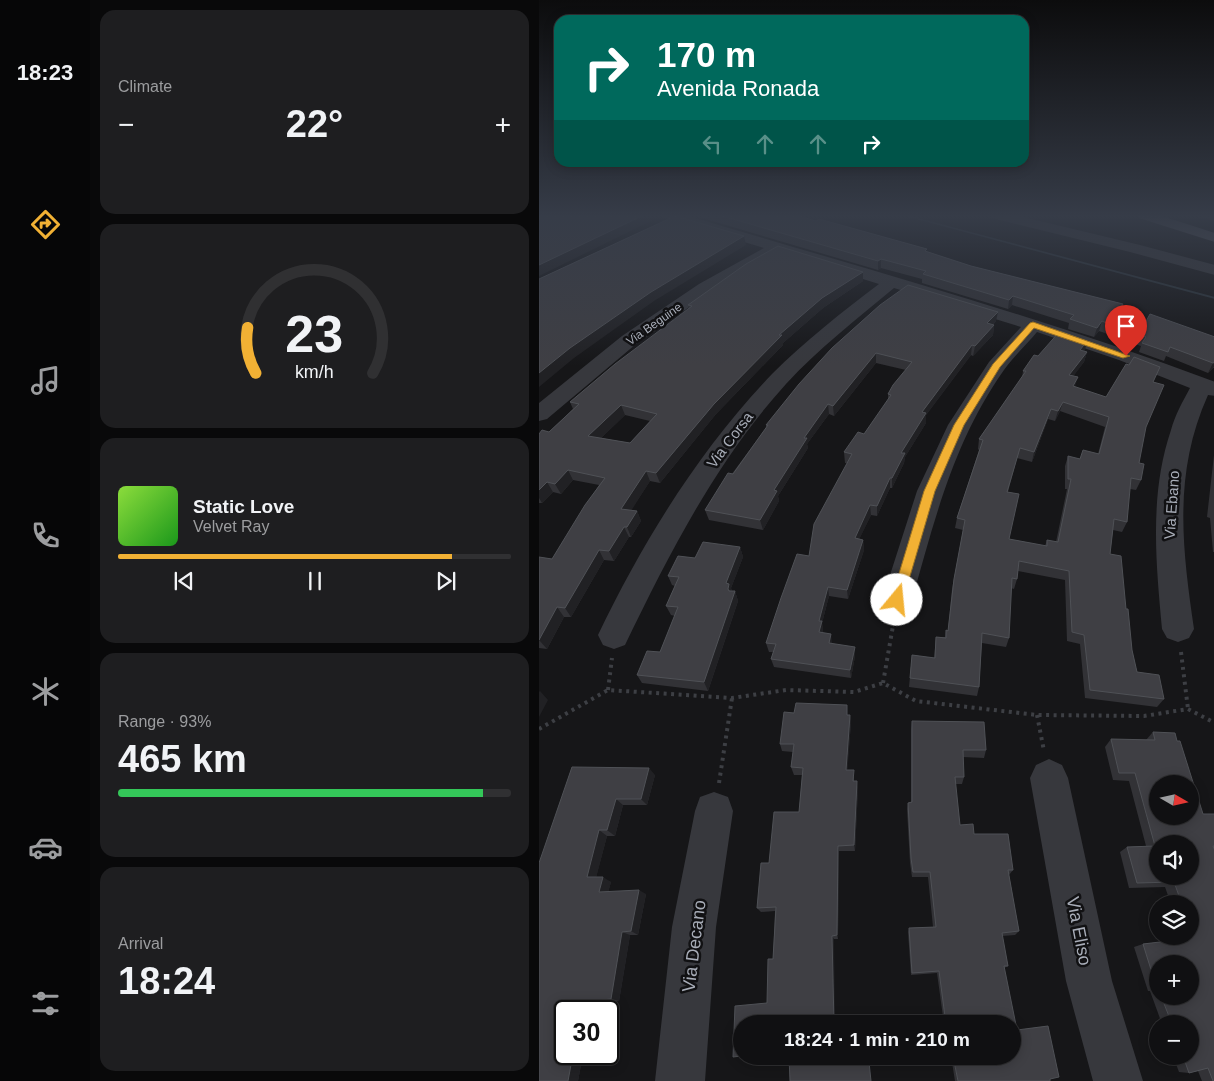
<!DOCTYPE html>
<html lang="en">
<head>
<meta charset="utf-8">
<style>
	:root { --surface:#101012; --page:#1e1e20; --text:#f1f3f6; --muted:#9c9d9f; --line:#303032; --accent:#f2b134 }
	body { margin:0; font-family:Helvetica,sans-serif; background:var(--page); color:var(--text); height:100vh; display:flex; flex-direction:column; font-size:19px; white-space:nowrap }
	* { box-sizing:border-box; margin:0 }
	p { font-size:16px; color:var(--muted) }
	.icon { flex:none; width:28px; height:28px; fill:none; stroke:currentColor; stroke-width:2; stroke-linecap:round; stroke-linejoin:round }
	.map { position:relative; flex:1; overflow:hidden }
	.details { display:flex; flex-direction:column; gap:10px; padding:10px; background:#09090a; width:449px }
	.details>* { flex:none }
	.banner { position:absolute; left:15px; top:15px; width:475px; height:152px; border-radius:15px; box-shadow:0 2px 12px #0003,0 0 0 1px var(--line); background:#00695c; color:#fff; overflow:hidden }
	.needle { width:32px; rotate:99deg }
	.tools { position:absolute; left:610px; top:775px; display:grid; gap:10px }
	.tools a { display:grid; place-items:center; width:50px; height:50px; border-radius:50%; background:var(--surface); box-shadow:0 2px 12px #0003,0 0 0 1px var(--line); font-size:25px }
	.speed { position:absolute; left:15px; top:1000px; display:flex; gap:10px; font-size:25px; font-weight:700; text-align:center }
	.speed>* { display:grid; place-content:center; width:65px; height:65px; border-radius:50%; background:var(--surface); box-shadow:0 2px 12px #0003,0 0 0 1px var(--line); line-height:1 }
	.speed .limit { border:2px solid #111; border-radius:8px; background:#fff; color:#111 }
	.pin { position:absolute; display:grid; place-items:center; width:42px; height:42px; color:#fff; margin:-51px -21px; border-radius:50% 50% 50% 0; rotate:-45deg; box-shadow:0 0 5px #0007 }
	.pin .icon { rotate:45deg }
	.me { position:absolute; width:55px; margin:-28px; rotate:17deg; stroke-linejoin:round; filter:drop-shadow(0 0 4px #0008) }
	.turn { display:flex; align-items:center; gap:18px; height:105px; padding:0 20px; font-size:22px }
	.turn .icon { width:65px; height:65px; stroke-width:2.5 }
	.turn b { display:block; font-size:35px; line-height:42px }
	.lanes { display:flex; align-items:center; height:48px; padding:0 20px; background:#0003; justify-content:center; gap:25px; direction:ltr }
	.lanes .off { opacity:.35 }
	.big { font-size:38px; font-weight:600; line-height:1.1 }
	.details .card { flex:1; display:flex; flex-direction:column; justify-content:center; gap:8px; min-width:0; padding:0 18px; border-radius:15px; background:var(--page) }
	.details .dial { align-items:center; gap:0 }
	.dial svg { height:130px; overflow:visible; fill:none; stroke:var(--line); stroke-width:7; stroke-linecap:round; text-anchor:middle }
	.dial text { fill:var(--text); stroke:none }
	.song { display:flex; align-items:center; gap:15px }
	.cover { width:60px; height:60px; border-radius:8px; background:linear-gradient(135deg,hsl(90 70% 55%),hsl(120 70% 35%)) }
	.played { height:5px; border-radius:2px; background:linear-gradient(90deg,var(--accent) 85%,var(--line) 85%) }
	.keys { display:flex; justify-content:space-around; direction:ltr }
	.heat { display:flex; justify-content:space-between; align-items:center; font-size:28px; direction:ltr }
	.charge { height:8px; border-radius:4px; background:linear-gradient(90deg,#34c759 93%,var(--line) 0) }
	.trip { position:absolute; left:194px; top:1015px; width:288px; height:50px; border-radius:25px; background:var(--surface); box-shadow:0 2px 12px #0003,0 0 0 1px var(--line); font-weight:600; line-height:50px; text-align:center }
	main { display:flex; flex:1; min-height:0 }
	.tab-bar { display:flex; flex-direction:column; width:90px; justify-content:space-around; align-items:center; background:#060607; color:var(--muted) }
	.tab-bar .icon { width:35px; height:35px }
	.tab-bar .selected { color:var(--accent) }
	.tab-bar b { font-size:22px; color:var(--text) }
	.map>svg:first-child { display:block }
</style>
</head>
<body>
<main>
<nav class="tab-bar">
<b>18:23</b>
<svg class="icon selected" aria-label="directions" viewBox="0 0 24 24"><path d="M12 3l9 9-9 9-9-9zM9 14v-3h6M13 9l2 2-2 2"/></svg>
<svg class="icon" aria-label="music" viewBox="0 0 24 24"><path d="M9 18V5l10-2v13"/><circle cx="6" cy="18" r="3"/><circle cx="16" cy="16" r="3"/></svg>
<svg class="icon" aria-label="phone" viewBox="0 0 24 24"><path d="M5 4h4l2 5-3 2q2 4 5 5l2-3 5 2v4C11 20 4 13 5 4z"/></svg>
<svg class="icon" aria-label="climate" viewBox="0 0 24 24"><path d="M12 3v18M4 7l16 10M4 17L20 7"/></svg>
<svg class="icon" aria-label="car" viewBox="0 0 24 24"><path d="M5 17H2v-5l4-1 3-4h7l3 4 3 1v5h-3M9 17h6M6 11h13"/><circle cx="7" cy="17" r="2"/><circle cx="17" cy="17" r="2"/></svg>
<svg class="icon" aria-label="filters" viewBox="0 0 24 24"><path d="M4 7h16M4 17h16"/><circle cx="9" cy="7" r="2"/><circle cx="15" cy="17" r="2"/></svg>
</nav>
<section class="details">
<div class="card"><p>Climate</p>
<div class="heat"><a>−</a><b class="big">22°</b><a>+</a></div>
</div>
<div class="card dial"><svg viewBox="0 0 100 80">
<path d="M14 69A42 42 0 1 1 86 69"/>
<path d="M14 69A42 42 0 0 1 9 41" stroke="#f2b134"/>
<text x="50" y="56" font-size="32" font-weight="700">23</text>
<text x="50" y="72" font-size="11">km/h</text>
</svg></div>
<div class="card">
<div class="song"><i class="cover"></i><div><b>Static Love</b><p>Velvet Ray</p></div></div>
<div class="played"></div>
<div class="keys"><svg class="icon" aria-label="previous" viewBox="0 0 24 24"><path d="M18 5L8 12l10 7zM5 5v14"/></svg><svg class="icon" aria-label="pause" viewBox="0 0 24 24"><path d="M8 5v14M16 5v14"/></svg><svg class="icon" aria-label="next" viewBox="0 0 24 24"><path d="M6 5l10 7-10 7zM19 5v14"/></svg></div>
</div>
<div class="card"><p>Range · 93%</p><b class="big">465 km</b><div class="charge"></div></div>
<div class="card"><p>Arrival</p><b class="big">18:24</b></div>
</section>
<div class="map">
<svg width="676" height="1081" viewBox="0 0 676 1081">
	<rect width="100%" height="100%" fill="#161618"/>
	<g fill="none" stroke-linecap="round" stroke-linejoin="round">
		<path fill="#2c353c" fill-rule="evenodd" d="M362,215H368L676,297V299Z"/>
		<path stroke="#3d3f44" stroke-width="4" stroke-dasharray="3 4.5" stroke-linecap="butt" d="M642,652L649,709
			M344,683L355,620
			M69,690L73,658
			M498,715L505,751
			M0,729L69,690L193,698L247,690L315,692L344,683L377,701L498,715L605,716L649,709L676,723
			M180,783L193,698"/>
		<path fill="#37383d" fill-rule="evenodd" d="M124,215H146C324,268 503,317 676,382V396L669,395C634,473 643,547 655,629L650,638L639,642L628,638L623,629C617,563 610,495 632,430C636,415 644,401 651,388L580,360L498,332C487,345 474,357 465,370C415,441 396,518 373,600L369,609L358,612L347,609L343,600L378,491L409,425L450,362L482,327L355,288C318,319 280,348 247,384C178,460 131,552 86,645L75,649L64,645L59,635C104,541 161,449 233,374C266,341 303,312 340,284L240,253L172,292L97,344L8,419L0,421V403L83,336L160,284L225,248L126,218Z
			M451,215H476L601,245L676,265V275L591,252L453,218Z
			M510,759L523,765L529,778L573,981L604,1081H554L527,981L491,778L497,765Z
			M175,792L189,797L194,811L177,927L166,1081H116L133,927L156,811L161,797Z"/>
		<path fill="#53555c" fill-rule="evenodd" d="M598,215H620L676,233V242L600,218Z"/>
	</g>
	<path fill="#323236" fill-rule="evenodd" d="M153,215H257L388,252L432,266L584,304L581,314L569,334L560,331L555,337L529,329L530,323L473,305L469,309L383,283V279L342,268L339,270Z
		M655,215H676V221L660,217Z
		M324,272V281L284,308L244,343V345L177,414L121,483L111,481L92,510L98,511L102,521L92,537H90L75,561L65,560L32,617H25L8,649L0,648V557L13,559L60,485L34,480L22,494L14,492L3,503H0V434L10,432L34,409L31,402L150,309L149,305ZM86,415L111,421L91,443L62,438Z
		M457,321L454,325H455L454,335L434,356L432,355L387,415V423L366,457L365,463L353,488H351L338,516L332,515L320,539L324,540L325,550L309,599L290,596L283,623L284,631L283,633L293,644L316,656L312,678L235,667L232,659L234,652H230L227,643L270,556L308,463H306L305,452L325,434L349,400V394L367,370L337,363L295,416L290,414L268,444L269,448L239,496L240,501L224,530L170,520L166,510L227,428V425L293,348Z
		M600,334L676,337V368H674L669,373L627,356L625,361L600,352L602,346L596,344Z
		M546,350L545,351L548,352L545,362L534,376L536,387L567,397L615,382L600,463L602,480L597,490L591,489L588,522L583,532L574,530L571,554L587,609L593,650L598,672L625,699L618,707L546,698L541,644L528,641L526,580L479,571L478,579L475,589L472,588L470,638L467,647L443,643L440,687L438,696L370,687L373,655L395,658L397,637H406L407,630H409L413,589L424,530L416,528L418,518L440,450L439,449L440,439L483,377L484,371L499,356ZM521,411L566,427L559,454L541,459L529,456L526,466V489H528L517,542L508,540L506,546L470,539L469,492L478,458L493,462L509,419L516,421Z
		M676,446V552H674L671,518L668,517Z
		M201,547L204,557L192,588L193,591H196L199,601L169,691L103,683L98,675L121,652L136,616L132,615L127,606L136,586L133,585L129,576L156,558Z
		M309,715H311L312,723L308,770L315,777V781L319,788L316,851H300L299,939H295L228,1003L234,959L236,911L222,912L218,908L230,863L260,812L263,775H255L252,767L254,752L243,751L241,744Z
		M373,721L447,750L445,758L424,757L425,777L423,784H416L421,825L435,834L474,870L470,875L480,931L476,935L463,936L469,966L465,968L478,1030L511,1079V1081H416L412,1056H472V1024H405L398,973L372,975L369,932L370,928L394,927L389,877H373L371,863L368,809L369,803L372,802V729Z
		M614,732L664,814H676V1081H663L659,1071L650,1073L640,1072L634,1056H651V1024H623L611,991H609L595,947L604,944L628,941L626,936H651V904H632L626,887L590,888L581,852L588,847L607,846L590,781L574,780L566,747L572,739L607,740ZM619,964L651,996H619Z
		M33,767L116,775L108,805H84L76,836H68L57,877L72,882L69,892L107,894L99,935H91L80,1001L62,1003L26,1054H44L39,1081H0L1,863Z"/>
	<path fill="#212124" d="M105,215H123L122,216L0,276V265Z
		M205,236L207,245L115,301L35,358L0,387V373L31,348L112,292Z
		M342,259V268L339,270V261Z
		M324,272V281L284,308L244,343V345L177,414L121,483L117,473L175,404L240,335L283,298Z
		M474,296L473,305L469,309L470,300Z
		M584,304L581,314L569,334L572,325Z
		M459,312L457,321L446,333L448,323Z
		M563,321L560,331L555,337L558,328Z
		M455,325L454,335L434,356L436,346Z
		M548,341L546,350L538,360L541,350Z
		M433,345L432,355L387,415V423L366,457L365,463L353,488V478L362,453L383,412Z
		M548,352L545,362L528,385L530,375Z
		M337,353V363L295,416L294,406Z
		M676,362V366L669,373L674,363Z
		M539,377L536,387L534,386Z
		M524,402L521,411L516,421L519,411Z
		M289,404L290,414L268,444L269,448L239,496L240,501L224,530L221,520L235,490L265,438Z
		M82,405L86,415L54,446L49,436Z
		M512,409L509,419L493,462L495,452Z
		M29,470L34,480L22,494L16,484Z
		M107,471L111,481L87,519L82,509Z
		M351,478V488L338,516V506Z
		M8,482L14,492L3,503L0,498V490Z
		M331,505L332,515L316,548V538Z
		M98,511L102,521L92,537L88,527Z
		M85,527L90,537L75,561L70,551Z
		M324,540L325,550L309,599L308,590Z
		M201,547L204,557L192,588L194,593L189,589L187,583Z
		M60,550L65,560L32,617L26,608Z
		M289,587L290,596L283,623L284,631L281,641L280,632V621Z
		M196,591L199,601L169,691L165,682Z
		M18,607L25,617L8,649L0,640Z
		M292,634L293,643L291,652L290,643Z
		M316,647V656L312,678L311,670Z
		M1,691L9,700L0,717V692Z
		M311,715L312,723L308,777L307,770Z
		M110,768L116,775L108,805L102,799Z
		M318,781L319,788L316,851L315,845Z
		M77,799L84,805L76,836L68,830Z
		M60,830L68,836L56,882L48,877Z
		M299,846L300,851L299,939L298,935Z
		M64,877L72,882L68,897L60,892Z
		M100,890L107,894L99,935L92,931Z
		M83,932L91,935L80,1001L72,999Z
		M293,936L295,939L296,1024H295Z
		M52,1001L62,1003L60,1011H50Z
		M34,1054H44L39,1081H29Z
		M295,1056H297V1064H295Z"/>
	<path fill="#3f3f44" stroke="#4f5156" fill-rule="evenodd" d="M0,215H105L0,265Z
		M180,215H257L277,221L280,219L388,249L386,251L432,266L584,304L572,325L563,321L558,328L531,319L535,315L474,296L470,300L384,274L387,271L342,259L339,261Z
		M136,216L205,236L112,292L31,348L0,373V279Z
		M239,246L324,272L283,298L240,335H243L175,404L117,473L107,471L82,509L98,511L88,527H85L70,551L60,550L26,608L18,607L0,640V557L13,559L46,505L66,478L29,470L16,484L8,482L0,490V434L3,430L10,432L40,404L31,402L76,364L153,306L149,305L207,264ZM82,405L118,414L91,443L49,436Z
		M369,285L459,312L448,323L455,325L436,346L433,345L383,412L387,413L362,453H366L353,478H351L338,506L331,505L316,538L324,540L308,590L289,587L280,621H283L280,632L292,634L290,643L316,647L311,670L232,659L237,644L227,643L242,598L258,554L270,556L275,524L313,454L305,452L319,432L325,434L352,395L349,394L354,385L373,362L337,353L294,406L289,404L265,438H268L235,490L238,491L221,520L166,510L189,473L194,474L229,425H227L260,384L293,348L341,305Z
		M611,314L676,337V362L674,363L631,347L629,352L603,343L607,337L600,334Z
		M521,331L548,341L541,350L548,352L530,375L539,377L534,386L567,397L587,364L590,365L595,357L621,367L614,382L625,385L607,427L600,463L605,464L602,480L592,478L588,522L575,519L571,554L582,556L587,609H589L593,650L598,672L620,675L625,699L551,690L545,635L533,632L530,571L480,561L478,579L473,578L470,638L443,633L440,687L371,678L373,655L396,658L397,637L407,638V630L409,631L415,579L426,520L418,518L444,440L440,439L487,371H484L495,355L499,356ZM524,402L570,417L560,454L544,450L541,459L529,456V479H532L519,542L508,540V546L470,539L480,494L468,492L481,448L495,452L512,409L519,411Z
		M164,542L201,547L187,583L190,584L189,589L190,591H196L165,682L98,675L108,651L121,652L139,607L127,606L140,577L129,576L139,556L156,558Z
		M257,703L308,705V715H311L307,770H315L314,781H318L315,845L299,846L298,935L293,936L295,1024H202V1056L194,1057L196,1006L228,1003L229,959H234L237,907L218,908L222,863H230L235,812H260L264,768L252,767L255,744H241L245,712L255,713Z
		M373,721L445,722L447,750H424L425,777H416L421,825L434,824L435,834H469L474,870H469L480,931L463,933L469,966H465L478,1030L509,1026L520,1077L511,1079V1081H419L414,1056H472V1024H407L400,971L373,973L370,928L397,927L391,872H374L372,858L369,803L373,802Z
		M614,732L636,733L638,741H641L664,814H676V846H674L676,851V1081H674L669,1068L650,1073L644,1056H651V1024H633L622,996H651V964H619V989H618L604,944L638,940L636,936H651V904H643L635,882L598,883L588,847L616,846L596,773H580L572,739L616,740ZM619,784H651V816H619ZM619,844H651V876H619Z
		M33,767L110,768L102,799H77L68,830H60L48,877H64L60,892L100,890L92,931L83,932L72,999L52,1001L50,1011H26V1054H34L29,1081H0V863Z
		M250,1056H295V1064L313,1061V1065L330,1062L332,1081H251Z"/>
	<linearGradient id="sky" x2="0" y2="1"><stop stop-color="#0c0c0d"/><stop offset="0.59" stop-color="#363c48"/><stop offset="1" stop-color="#363c48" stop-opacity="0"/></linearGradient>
	<rect width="676" height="366" fill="url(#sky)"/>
	<path fill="#f2b134" stroke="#9d7322" d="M494,322L591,356L584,358L495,328L461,367L425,425L396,491L364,600L363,604H354L352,600L385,491L415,425L454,364L491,323Z"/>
	<g text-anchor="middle" stroke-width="5" stroke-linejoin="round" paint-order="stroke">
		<g font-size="12" fill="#a8adb8" stroke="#111113">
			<text transform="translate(115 324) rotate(-35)" y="4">Via Beguine</text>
		</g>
		<g font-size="15" fill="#a8adb8" stroke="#111113">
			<text transform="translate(191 440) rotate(-53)" y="5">Via Corsa</text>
			<text transform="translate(633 505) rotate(-86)" y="5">Via Ebano</text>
		</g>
		<g font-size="18" fill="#a8adb8" stroke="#111113">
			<text transform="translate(540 931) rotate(79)" y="6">Via Eliso</text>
			<text transform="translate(155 946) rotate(-83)" y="6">Via Decano</text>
		</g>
	</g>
</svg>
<div class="tools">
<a><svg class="needle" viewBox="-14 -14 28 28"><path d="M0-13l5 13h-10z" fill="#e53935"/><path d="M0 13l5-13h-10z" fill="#9c9d9f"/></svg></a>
<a><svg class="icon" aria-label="sound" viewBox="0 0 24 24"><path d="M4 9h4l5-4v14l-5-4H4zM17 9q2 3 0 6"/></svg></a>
<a><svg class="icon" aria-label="layers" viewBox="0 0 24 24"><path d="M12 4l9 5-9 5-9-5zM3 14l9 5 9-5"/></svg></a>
<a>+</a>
<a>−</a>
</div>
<div class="speed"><div class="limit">30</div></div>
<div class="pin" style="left:587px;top:356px;background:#d93025"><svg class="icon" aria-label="arrive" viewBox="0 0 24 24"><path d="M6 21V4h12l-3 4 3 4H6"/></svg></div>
<svg class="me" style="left:358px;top:600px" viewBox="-20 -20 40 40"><circle r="19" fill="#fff"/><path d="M0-13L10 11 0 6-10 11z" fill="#f2b134"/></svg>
<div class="trip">18:24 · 1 min · 210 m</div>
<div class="banner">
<div class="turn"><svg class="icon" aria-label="right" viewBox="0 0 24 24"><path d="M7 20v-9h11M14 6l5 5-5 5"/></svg><div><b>170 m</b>Avenida Ronada</div></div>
<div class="lanes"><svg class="icon off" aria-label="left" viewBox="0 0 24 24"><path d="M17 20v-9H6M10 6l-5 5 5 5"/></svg><svg class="icon off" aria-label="ahead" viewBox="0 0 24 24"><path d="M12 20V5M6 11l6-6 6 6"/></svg><svg class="icon off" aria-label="ahead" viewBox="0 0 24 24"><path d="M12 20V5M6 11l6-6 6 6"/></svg><svg class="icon" aria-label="right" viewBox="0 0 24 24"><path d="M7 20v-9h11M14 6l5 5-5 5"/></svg></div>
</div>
</div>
</main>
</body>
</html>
